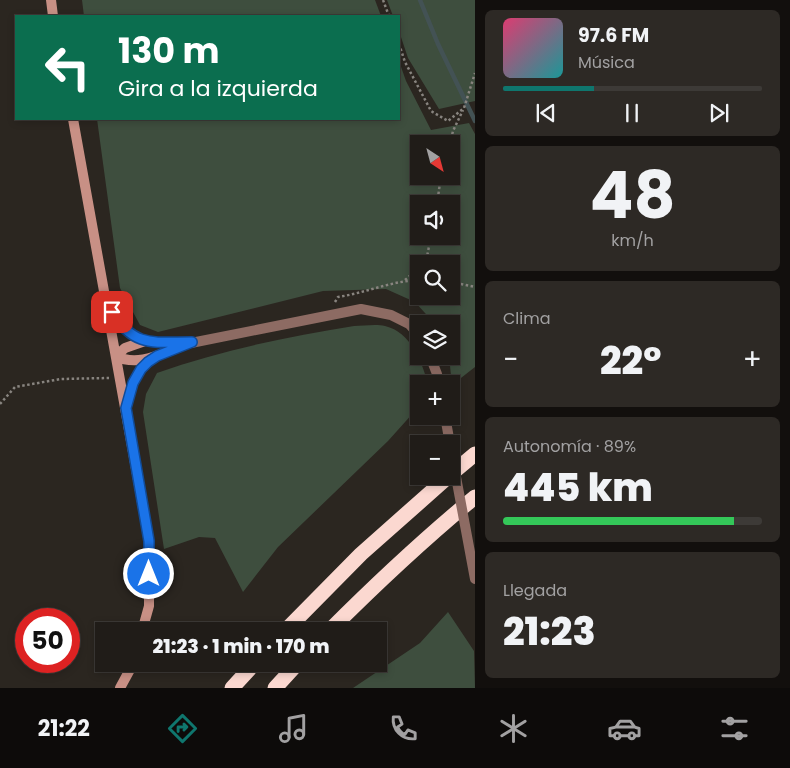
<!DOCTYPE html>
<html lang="es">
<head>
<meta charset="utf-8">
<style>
	:root { --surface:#201c18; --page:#2d2925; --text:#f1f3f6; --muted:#a2a1a2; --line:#3d3a37; --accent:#0f766e }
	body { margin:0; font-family:Poppins,sans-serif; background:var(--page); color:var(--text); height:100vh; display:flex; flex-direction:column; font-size:19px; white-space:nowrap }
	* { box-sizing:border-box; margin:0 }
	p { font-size:16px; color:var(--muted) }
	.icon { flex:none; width:28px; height:28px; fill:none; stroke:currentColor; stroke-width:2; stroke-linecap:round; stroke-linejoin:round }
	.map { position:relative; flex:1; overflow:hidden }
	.panel { display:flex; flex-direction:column; gap:10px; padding:10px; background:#120f0d; width:315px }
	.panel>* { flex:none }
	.guide { position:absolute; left:15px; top:15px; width:385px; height:105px; border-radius:0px; box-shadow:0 2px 8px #0003,0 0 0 1px var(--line); background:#0b6e4f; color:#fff; overflow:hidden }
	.needle { width:32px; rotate:144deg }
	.controls { position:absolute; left:410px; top:135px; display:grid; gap:10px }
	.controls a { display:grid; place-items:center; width:50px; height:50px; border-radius:0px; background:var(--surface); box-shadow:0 2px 8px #0003,0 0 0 1px var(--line); font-size:25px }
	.speed { position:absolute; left:15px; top:608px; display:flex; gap:10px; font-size:25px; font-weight:700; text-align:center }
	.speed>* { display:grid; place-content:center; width:65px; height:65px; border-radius:50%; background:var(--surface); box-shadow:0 2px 8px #0003,0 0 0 1px var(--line); line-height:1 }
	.speed .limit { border:8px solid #d22; background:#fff; color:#111 }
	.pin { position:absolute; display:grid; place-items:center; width:42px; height:42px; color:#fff; margin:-21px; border-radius:10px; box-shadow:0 2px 8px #0006 }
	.me { position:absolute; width:55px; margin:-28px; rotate:0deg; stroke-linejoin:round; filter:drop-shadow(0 0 4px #0008) }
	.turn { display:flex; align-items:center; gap:18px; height:105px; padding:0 20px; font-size:22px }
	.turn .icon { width:65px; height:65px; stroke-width:2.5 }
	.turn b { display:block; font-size:35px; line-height:42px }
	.big { font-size:38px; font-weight:800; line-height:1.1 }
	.panel .card { flex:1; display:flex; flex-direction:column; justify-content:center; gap:8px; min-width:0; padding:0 18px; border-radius:8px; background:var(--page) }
	.panel .dial { align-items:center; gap:0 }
	.dial b { font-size:65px; line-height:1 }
	.song { display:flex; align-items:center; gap:15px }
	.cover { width:60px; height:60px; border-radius:8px; background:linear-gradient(135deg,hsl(340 70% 55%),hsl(180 70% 35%)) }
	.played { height:5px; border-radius:2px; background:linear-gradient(90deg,var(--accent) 35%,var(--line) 35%) }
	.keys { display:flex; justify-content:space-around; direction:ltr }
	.heat { display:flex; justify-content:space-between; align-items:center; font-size:28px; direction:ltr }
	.charge { height:8px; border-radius:4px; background:linear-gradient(90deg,#34c759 89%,var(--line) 0) }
	.trip { position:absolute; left:95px; top:622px; width:292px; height:50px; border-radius:0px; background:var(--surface); box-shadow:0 2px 8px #0003,0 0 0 1px var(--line); font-weight:800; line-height:50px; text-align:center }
	.tab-bar { display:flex; height:80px; justify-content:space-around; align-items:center; background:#0d0b0a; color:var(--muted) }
	.tab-bar .icon { width:35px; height:35px }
	.tab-bar .current { color:var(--accent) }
	.tab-bar b { font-size:22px; color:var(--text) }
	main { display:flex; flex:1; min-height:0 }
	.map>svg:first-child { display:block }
</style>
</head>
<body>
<main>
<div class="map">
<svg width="475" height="688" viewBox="0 0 475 688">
	<rect width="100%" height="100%" fill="#2b2620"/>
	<path fill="#3e4e3e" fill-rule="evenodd" d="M82,0H375L381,16H84Z
		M387,0H475V101L439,109L408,58L399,31V16H393Z
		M399,61L406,81L431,130L469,123L475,134V367L452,385L449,356H451V324H435L415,302L386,289L323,291L158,332L140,325L120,288L97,119H399ZM419,144H451V176H419ZM419,204H451V236H419ZM419,264H451V296H419Z
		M354,326C363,326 376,324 385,326C411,332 422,362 428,384H419V412H414L388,441L278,547L243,592L215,538L199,537L164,549L143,412L146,394L157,373C221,350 287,337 354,326Z
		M448,612L474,651L475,688H353L420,643Z"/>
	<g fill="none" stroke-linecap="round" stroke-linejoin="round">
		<path stroke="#435254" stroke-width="4.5" d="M420,0L438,44L475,121"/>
		<path stroke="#88847f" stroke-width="2.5" stroke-dasharray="2.5 2.5" stroke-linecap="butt" d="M383,0L389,16
			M399,44L405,62L431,111L448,121L464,108L475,73
			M450,144L453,131L463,110
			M437,204L441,176
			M424,264L426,262L431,236
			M405,280L419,268
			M451,282L475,287
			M335,302L338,297C365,293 391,281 419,280
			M0,404L15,387L61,379L109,378"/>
		<path stroke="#8d6b63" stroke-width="10" d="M191,343L361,309L391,315L409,324L419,335
			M430,356L437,374L439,384
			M445,416L450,444"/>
		<path stroke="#c89085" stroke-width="10" d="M51,0L53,16
			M73,119L149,541V606L142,631
			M110,308C135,349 148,341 191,343
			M116,356C139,368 163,352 184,345
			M116,356L125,348L145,341
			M127,404C131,386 137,369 152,359
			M120,688L133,664"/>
		<path stroke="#fbd8d0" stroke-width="15" d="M451,474L475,454
			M285,631L361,554L449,476
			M329,631C376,584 424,539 475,497
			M232,688L254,664
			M275,688L297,664"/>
		<path stroke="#8d6b63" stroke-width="10" d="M451,450L475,579"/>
	</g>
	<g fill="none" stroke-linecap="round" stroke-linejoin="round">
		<g stroke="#114b97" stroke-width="12">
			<path id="route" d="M112,312C134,348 154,342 192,342L157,356L148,362L141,369L133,383L126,408L149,541V574"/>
		</g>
		<use href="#route" stroke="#1a73e8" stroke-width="9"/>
	</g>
</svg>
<div class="controls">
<a><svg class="needle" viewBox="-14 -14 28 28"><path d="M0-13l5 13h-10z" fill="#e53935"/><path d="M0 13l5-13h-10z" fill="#a2a1a2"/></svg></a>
<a><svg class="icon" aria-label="sound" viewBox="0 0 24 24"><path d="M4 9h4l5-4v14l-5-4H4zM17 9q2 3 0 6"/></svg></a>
<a><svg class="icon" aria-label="search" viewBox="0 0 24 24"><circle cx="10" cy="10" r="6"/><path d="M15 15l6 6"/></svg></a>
<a><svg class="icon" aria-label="layers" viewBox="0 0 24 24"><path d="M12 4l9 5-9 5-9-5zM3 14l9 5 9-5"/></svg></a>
<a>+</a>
<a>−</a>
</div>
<div class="speed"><div class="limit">50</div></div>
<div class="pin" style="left:112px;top:312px;background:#d93025"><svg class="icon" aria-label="arrive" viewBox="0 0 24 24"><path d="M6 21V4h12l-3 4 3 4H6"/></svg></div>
<svg class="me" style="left:149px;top:574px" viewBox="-20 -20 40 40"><circle r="17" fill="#1a73e8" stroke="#fff" stroke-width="3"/><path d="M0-11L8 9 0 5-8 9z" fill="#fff"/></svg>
<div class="trip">21:23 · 1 min · 170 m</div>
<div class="guide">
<div class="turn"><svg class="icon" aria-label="left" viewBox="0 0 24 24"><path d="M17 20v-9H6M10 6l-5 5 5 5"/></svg><div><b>130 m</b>Gira a la izquierda</div></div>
</div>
</div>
<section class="panel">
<div class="card">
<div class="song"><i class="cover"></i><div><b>97.6 FM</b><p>Música</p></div></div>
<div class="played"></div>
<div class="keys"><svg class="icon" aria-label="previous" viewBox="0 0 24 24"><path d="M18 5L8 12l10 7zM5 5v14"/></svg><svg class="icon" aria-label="pause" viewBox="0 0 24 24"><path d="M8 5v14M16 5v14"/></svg><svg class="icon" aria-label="next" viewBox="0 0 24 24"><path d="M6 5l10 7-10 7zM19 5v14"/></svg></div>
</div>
<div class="card dial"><b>48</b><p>km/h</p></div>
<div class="card"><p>Clima</p>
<div class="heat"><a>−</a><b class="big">22°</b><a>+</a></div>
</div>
<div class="card"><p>Autonomía · 89%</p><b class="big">445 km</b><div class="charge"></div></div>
<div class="card"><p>Llegada</p><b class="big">21:23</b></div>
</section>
</main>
<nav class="tab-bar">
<b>21:22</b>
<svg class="icon current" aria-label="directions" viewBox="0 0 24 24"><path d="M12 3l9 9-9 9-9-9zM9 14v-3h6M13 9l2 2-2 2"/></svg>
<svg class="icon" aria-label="music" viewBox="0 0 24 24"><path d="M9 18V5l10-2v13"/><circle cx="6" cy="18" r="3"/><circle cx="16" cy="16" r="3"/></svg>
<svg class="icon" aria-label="phone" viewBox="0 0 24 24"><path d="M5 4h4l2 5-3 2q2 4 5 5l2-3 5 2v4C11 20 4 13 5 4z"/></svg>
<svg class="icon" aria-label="climate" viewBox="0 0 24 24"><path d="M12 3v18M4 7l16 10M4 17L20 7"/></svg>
<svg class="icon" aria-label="car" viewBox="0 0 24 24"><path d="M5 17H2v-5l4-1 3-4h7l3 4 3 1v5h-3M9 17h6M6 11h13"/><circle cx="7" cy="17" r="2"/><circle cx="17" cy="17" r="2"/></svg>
<svg class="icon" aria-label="filters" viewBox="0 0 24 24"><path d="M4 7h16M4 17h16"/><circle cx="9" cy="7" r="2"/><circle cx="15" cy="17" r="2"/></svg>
</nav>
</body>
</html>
